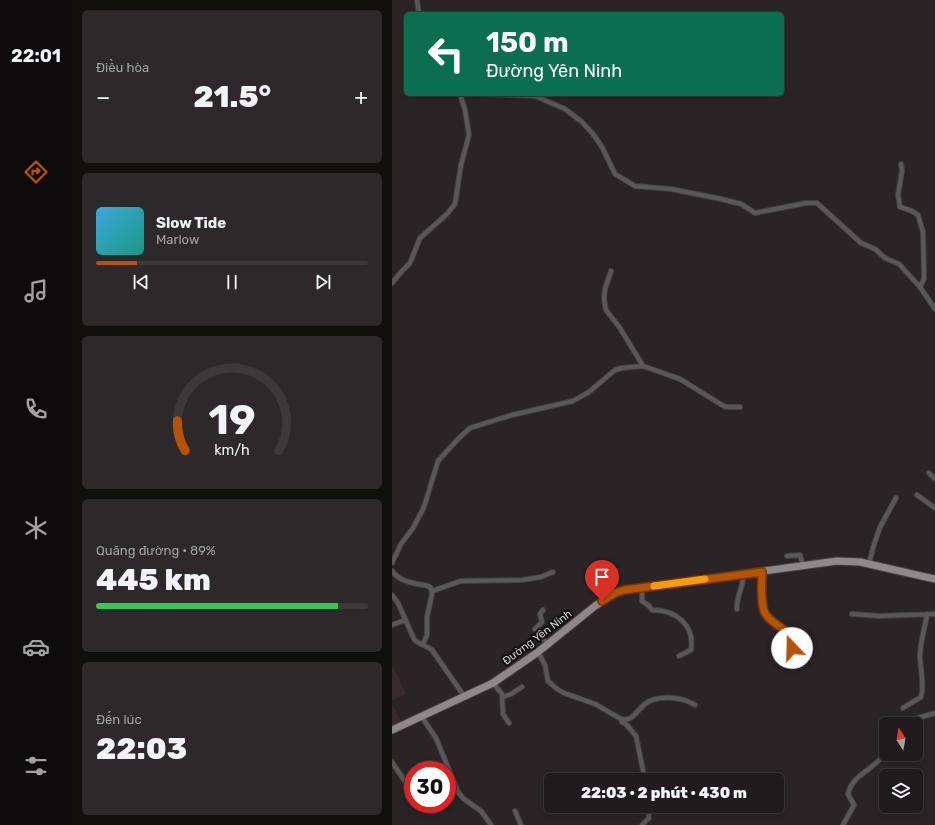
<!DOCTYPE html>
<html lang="vi">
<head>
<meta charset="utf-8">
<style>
	:root { --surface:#201b1c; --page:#2d2829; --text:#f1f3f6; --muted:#a2a1a3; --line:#3d393b; --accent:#b45309 }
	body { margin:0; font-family:Rubik,sans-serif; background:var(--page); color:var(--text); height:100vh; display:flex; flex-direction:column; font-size:15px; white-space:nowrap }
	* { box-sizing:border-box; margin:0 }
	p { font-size:13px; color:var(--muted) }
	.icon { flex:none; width:22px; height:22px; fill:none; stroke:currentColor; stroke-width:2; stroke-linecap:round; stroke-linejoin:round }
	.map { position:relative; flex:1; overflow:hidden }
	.drawer { display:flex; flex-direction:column; gap:10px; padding:10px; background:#120f0f; width:320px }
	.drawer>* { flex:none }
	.banner { position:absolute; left:12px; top:12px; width:380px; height:84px; border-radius:6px; box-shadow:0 2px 6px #0003,0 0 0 1px var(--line); background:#0b6e4f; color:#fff; overflow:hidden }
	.needle { width:26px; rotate:349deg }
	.buttons { position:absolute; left:487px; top:717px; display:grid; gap:8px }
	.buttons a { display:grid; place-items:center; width:44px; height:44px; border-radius:6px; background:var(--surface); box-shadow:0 2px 6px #0003,0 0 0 1px var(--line); font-size:20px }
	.speed { position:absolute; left:12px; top:761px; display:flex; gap:8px; font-size:20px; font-weight:700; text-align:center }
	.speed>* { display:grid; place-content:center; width:52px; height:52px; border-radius:50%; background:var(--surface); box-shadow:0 2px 6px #0003,0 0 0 1px var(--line); line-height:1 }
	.speed .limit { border:6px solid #d22; background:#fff; color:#111 }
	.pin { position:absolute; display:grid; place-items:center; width:34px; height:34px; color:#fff; margin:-41px -17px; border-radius:50% 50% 50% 0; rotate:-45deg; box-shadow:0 0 4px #0007 }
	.pin .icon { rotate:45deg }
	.me { position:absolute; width:44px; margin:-22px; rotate:339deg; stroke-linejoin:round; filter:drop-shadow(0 0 3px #0008) }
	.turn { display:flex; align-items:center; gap:14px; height:84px; padding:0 16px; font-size:18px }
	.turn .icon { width:52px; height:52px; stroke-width:2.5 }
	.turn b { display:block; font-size:28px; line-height:34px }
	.big { font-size:30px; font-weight:800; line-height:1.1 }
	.drawer .tile { flex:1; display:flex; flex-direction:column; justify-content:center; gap:6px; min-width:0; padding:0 14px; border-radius:6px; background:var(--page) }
	.drawer .dial { align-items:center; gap:0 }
	.dial svg { height:104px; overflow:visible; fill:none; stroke:var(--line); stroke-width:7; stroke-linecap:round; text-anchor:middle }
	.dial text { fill:var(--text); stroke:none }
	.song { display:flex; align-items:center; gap:12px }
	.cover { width:48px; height:48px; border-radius:6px; background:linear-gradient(135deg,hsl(200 70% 55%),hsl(170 70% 35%)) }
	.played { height:4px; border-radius:2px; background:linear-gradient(90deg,var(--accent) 15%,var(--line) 15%) }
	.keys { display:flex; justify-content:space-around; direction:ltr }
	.heat { display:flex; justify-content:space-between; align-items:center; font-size:22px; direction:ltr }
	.charge { height:6px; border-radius:3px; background:linear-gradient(90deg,#34c759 89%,var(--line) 0) }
	.trip { position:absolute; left:152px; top:773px; width:240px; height:40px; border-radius:6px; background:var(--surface); box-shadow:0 2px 6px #0003,0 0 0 1px var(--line); font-weight:800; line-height:40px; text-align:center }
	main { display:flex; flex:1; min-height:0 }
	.tabs { display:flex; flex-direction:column; width:72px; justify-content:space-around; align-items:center; background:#0d0b0b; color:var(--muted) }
	.tabs .icon { width:28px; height:28px }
	.tabs .active { color:var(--accent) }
	.tabs b { font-size:18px; color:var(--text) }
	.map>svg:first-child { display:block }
</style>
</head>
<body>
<main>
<nav class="tabs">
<b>22:01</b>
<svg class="icon active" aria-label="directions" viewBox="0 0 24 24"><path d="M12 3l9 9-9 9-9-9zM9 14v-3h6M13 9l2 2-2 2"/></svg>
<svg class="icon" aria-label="music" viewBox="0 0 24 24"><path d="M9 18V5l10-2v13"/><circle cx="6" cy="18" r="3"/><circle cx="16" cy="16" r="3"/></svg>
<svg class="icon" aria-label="phone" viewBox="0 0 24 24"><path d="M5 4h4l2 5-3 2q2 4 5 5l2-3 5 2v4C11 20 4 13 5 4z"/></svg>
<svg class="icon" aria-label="climate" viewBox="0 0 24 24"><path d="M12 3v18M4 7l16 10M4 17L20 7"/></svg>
<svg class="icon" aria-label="car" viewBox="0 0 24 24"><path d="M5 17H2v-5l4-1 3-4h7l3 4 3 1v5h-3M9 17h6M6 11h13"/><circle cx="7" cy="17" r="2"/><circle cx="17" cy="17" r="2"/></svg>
<svg class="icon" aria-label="filters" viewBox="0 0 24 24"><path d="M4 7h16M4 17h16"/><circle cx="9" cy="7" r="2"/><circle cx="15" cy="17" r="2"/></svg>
</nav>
<section class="drawer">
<div class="tile"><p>Điều hòa</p>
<div class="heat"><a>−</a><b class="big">21.5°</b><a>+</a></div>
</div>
<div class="tile">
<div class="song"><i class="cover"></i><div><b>Slow Tide</b><p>Marlow</p></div></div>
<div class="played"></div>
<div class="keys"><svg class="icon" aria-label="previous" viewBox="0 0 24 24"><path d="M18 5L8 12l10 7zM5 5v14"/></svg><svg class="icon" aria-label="pause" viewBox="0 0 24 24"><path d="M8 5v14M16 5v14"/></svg><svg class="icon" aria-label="next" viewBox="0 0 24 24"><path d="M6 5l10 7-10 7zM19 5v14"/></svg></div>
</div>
<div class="tile dial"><svg viewBox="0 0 100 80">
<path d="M14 69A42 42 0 1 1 86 69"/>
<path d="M14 69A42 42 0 0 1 8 46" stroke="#b45309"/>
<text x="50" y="56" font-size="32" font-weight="700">19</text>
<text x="50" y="72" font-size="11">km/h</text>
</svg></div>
<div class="tile"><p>Quãng đường · 89%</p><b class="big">445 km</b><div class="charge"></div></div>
<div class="tile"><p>Đến lúc</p><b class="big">22:03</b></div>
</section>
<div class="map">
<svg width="543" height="825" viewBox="0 0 543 825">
	<rect width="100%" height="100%" fill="#2b2426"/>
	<path fill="#382b2f" d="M0,668H2L14,694L0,701Z
		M0,704L9,721L0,725Z"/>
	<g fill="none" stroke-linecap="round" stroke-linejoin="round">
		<g stroke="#474042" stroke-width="6">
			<path id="minor" d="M25,0L27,14
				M91,94L143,96L173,109L190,122L201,134L210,147L223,174L243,186L279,189L329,199L349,204L363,213L414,203H425L469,243L483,249L493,258L507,264L528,287L543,309
				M509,164L510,171L506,195L508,207L520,211L526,215L531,232L532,269V279L528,287
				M219,271L213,289L212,299L214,310L228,328L251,366L288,379L330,405L334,407H348
				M0,283L10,271L18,263L28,238L55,214L63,204L69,165L77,135L73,110L68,94
				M537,473L543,479
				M525,495L543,508
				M395,556L408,555L411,565
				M0,563L9,544L21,528L32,507L46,461L66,439L78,428L120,415L181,401L197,392L223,370L230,368L251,366
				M477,564L481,548L488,527L504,498
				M0,571C9,583 23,583 36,586L39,588L40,594L35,617V635L31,644
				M370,572C370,583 368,602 372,612C380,629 415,632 395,657L385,659
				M250,588V601L257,606L260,610C284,610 303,625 299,650L287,656
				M40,591L69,581L130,580L149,577L161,572
				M0,595L6,603L22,639C27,645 34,645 40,650L72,696
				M345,609C344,595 352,588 351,574
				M151,610L148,614L150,622L143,629L156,644
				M460,614L487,616L543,614
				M0,625L13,620
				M146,652L153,665L156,681L165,689L172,693L203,704L229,719C241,722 245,710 253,704C265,694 291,697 303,705
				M101,683L110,694L111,714L117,723
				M111,697L119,694L130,687
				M511,708L529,697C533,684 528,670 528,656C528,642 533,628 535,614
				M29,716L44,738L66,792L72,799L89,811L99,825
				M229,719L230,722L234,724L244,736L253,780
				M506,724L543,713
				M0,762L16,786L21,791
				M32,804V807
				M123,811L129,825
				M250,825L257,818L256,806
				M451,825L462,805L456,794C460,774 485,768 494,752"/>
		</g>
		<g stroke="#474042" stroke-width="9">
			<path id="primary" d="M0,730L101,683L146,652L203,606L223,593L233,590L445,561L468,562L543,579"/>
		</g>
		<use href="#minor" stroke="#5b5758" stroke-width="4"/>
		<use href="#primary" stroke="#8f8789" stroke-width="7"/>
	</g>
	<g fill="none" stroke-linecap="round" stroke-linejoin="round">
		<g stroke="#753606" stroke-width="10">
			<path id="route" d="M210,601L223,593L232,590L370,572C370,583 368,603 373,613C380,627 404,629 400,648"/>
		</g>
		<use href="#route" stroke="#b45309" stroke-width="7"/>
		<path stroke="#f59e0b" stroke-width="7" d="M262,586L313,579"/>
	</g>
	<g text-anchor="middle" stroke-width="4" stroke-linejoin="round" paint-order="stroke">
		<g font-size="11" fill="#d9d4d6" stroke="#110e0f">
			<text transform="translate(145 637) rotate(-37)" y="4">Đường Yên Ninh</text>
		</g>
	</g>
</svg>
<div class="buttons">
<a><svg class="needle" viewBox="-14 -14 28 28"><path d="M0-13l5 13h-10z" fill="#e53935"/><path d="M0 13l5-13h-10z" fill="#a2a1a3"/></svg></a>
<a><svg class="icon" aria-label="layers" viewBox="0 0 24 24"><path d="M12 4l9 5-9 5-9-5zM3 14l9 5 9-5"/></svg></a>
</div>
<div class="speed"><div class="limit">30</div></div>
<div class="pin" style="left:210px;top:601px;background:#d93025"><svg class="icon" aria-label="arrive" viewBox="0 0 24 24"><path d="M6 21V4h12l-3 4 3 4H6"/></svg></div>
<svg class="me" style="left:400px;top:648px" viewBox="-20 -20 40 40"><circle r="19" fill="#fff"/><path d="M0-13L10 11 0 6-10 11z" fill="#b45309"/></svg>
<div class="trip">22:03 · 2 phút · 430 m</div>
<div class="banner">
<div class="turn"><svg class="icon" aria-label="left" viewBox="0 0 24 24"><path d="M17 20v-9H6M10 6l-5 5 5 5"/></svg><div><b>150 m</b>Đường Yên Ninh</div></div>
</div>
</div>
</main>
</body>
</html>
